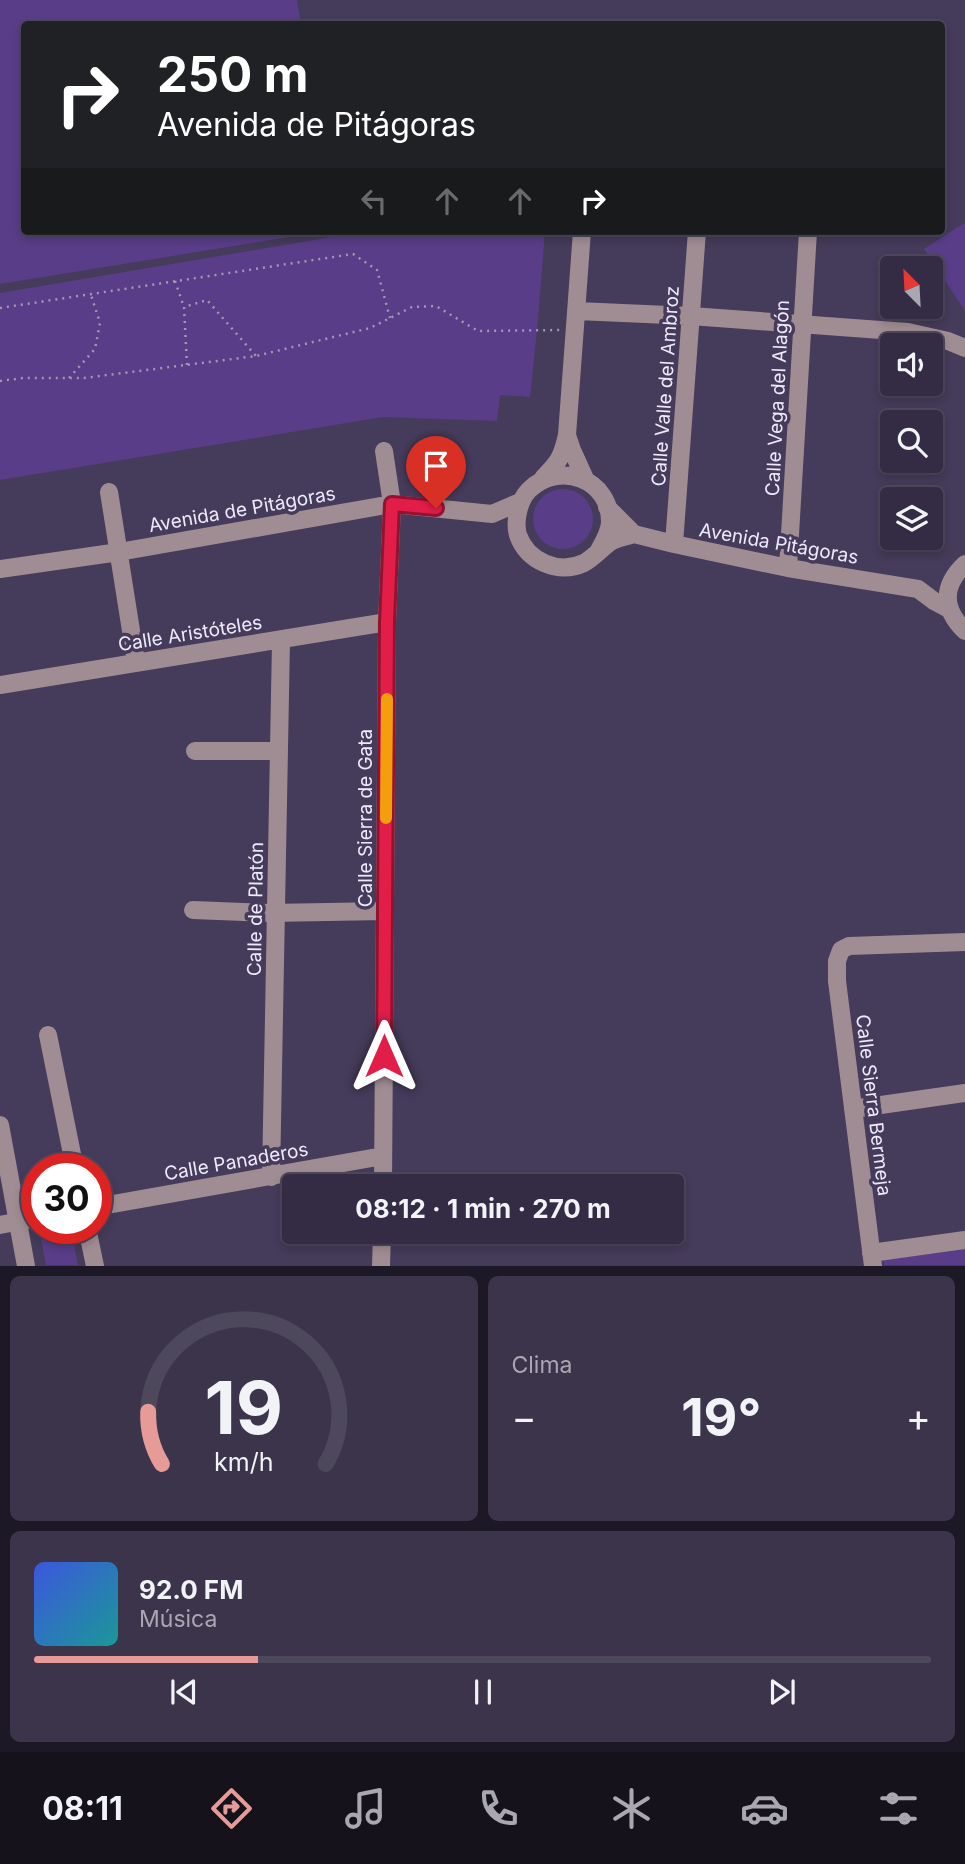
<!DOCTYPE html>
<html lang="es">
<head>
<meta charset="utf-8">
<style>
	:root { --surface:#342c44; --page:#3c344b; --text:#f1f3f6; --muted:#a9a7b2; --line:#4e485d; --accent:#e69b98 }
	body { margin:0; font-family:Inter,sans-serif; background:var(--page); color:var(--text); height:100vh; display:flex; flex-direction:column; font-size:26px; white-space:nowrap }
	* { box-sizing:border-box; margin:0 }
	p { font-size:23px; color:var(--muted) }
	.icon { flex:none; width:38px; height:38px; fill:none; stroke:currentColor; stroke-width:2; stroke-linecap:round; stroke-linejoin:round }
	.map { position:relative; height:1266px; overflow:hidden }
	.sheet { display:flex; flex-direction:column; gap:10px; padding:10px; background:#1d1825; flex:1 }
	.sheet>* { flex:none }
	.top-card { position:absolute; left:21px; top:21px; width:924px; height:214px; border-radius:7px; box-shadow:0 4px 10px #0003,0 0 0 2px var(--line); background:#202124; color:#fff; overflow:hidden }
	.needle { width:46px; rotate:336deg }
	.tools { position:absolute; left:880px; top:256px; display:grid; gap:14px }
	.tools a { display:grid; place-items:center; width:63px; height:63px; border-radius:7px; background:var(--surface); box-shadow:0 4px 10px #0003,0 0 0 2px var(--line); font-size:35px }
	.speed { position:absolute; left:21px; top:1153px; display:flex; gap:14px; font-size:35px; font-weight:700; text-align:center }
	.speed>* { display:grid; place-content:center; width:91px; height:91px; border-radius:50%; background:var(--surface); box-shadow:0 4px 10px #0003,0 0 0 2px var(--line); line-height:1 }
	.speed .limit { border:10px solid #d22; background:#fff; color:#111 }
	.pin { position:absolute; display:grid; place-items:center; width:60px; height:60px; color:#fff; margin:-72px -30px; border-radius:50% 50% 50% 0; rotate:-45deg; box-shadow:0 0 7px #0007 }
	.pin .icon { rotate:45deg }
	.me { position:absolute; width:77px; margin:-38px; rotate:0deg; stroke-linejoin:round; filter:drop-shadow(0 0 5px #0008) }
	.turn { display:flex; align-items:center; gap:24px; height:147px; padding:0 21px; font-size:32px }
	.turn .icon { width:91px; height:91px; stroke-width:2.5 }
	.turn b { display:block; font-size:49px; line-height:60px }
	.lanes { display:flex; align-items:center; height:66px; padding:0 21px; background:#0003; justify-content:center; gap:35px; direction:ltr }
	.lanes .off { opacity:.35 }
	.big { font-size:52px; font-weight:700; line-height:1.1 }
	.sheet .card { flex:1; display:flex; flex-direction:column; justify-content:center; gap:10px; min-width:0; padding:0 24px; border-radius:10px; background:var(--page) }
	.sheet .dial { align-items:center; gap:0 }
	.dial svg { height:182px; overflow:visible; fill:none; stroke:var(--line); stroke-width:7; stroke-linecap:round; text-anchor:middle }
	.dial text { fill:var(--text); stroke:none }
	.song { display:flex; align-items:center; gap:21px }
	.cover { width:84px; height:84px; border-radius:10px; background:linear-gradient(135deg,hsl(230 70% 55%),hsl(180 70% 35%)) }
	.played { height:7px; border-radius:4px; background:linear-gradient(90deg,var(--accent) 25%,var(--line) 25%) }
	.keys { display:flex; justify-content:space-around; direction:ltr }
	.heat { display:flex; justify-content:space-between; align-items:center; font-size:38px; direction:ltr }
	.sheet .tiles { flex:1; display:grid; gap:10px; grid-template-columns:1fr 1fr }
	.card:last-child { grid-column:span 2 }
	.trip { position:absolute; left:282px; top:1174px; width:402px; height:70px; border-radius:7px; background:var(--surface); box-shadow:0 4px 10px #0003,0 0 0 2px var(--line); font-weight:700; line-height:70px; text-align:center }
	.menu { display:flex; height:112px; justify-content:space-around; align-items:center; background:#15121b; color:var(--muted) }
	.menu .icon { width:49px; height:49px }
	.menu .active { color:var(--accent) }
	.menu b { font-size:32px; color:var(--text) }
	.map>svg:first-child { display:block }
</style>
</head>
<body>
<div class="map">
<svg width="965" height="1266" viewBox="0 0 965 1266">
	<rect width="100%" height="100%" fill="#453b5a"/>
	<path fill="#593d88" d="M0,0H297L301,24H24V231H327L0,284Z
		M964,223L965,225V311L924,249Z
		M340,231H545L538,320L530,397L500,395L497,421L383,417L0,480V293L320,239L340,235Z
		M533 519a30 30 0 1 1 60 0a30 30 0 1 1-60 0Z
		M39,1229H71L78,1265H46Z
		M965,1245V1265H884L883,1256Z"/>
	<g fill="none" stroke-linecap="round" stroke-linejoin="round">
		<path stroke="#a099b1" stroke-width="2.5" stroke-dasharray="2 5" stroke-linecap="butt" d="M175,281L184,307
			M0,308L353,254L377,270L390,318
			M187,365L184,307L207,300L256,356
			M69,378L95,349L100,323L91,295
			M0,381L23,378H84L256,356L370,328L412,307L436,306L478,331L561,330"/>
		<path stroke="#a08d93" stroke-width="18" d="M577,311L691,316L908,332L948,341L965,348
			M567,435L572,450L586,481
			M543,478C559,462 562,457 567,435L582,231
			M109,492L136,662
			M607,507L634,534L674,544L788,568L918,589L934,601L949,609
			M674,544L697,231
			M598,552C603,543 609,534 610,523C611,479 559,460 529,490C519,500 514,521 518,535C527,561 558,575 584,563C593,558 601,549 609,543C616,538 626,537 634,534
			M965,564C942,586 942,608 965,631
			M788,568L808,231
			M0,569L119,552L392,504L492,514L520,502
			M0,685C129,663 258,644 387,622
			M195,751H279
			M193,910L269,913L385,911
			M48,1035L75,1169
			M853,1109L965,1093
			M0,1125L26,1266
			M271,1177L281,641
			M383,1186L387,622L392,504L384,451
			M96,1207L383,1156
			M0,1225L37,1218
			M87,1228L95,1266
			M871,1253L965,1240
			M381,1266L382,1232
			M873,1266L837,981V961L841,950L849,946L965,942"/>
	</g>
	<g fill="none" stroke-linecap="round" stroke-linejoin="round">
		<g stroke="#92132f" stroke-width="18">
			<path id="route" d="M384,1056L387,622L392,504L436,508"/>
		</g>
		<use href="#route" stroke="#e11d48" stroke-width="12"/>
		<path stroke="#f59e0b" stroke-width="12" d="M386,818L387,699"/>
	</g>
	<g text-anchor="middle" stroke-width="7" stroke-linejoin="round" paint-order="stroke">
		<g font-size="19" fill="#eee9fc" stroke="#453b5a">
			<text transform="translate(665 386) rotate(-86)" y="7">Calle Valle del Ambroz</text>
			<text transform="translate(777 398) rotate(-87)" y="7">Calle Vega del Alagón</text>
			<text transform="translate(242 509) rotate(-10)" y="7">Avenida de Pitágoras</text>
			<text transform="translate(779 543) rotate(10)" y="7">Avenida Pitágoras</text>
			<text transform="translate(190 633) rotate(-9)" y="7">Calle Aristóteles</text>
			<text transform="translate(365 818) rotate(-90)" y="7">Calle Sierra de Gata</text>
			<text transform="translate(255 909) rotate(-89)" y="7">Calle de Platón</text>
			<text transform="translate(874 1105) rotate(83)" y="7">Calle Sierra Bermeja</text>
			<text transform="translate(236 1161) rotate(-10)" y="7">Calle Panaderos</text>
		</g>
	</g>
</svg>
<div class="tools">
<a><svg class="needle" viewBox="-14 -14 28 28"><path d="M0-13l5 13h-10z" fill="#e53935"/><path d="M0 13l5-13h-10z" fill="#a9a7b2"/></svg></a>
<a><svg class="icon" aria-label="sound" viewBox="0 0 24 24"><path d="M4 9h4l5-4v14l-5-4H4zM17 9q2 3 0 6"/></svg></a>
<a><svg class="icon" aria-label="search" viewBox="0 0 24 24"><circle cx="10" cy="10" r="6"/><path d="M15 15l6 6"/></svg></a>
<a><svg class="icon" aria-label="layers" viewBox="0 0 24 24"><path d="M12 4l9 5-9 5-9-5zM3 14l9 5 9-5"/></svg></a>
</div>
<div class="speed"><div class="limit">30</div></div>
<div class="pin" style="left:436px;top:508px;background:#d93025"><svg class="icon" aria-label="arrive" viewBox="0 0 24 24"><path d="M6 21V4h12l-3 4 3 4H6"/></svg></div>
<svg class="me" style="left:384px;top:1056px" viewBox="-20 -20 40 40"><path d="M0-17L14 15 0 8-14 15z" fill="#e11d48" stroke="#fff" stroke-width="4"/></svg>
<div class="trip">08:12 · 1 min · 270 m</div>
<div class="top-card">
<div class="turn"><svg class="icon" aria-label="right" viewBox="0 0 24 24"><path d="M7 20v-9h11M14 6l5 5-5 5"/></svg><div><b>250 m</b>Avenida de Pitágoras</div></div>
<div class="lanes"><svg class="icon off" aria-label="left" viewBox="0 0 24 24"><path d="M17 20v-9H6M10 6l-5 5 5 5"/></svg><svg class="icon off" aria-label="ahead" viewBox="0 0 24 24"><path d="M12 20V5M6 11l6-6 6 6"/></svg><svg class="icon off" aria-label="ahead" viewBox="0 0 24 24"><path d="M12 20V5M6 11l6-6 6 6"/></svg><svg class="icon" aria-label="right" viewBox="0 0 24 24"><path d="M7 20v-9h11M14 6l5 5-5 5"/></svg></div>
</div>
</div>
<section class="sheet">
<div class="tiles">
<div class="card dial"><svg viewBox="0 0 100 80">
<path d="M14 69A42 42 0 1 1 86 69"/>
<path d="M14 69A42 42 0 0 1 8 46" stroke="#e69b98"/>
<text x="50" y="56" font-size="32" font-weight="700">19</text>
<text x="50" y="72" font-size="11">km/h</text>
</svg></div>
<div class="card"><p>Clima</p>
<div class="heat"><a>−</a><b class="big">19°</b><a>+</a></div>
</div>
<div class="card">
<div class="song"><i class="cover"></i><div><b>92.0 FM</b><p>Música</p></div></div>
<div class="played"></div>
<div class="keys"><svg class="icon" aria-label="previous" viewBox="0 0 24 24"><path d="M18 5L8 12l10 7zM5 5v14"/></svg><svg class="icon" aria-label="pause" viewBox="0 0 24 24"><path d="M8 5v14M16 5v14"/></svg><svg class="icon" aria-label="next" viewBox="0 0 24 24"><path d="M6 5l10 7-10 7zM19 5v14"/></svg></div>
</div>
</div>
</section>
<nav class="menu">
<b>08:11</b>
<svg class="icon active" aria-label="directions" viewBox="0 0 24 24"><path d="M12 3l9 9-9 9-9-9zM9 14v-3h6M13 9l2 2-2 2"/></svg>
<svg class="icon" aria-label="music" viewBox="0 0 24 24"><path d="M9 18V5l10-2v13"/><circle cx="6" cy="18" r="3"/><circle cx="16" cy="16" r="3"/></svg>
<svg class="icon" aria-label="phone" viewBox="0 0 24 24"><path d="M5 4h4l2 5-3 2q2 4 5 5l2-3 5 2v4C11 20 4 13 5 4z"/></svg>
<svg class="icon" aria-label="climate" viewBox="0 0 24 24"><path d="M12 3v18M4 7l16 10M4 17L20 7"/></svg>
<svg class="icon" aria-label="car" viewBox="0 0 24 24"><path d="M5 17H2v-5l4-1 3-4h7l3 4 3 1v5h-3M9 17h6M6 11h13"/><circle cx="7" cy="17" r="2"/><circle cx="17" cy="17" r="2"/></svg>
<svg class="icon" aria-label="filters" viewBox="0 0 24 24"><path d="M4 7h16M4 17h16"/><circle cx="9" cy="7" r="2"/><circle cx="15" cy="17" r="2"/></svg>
</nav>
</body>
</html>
